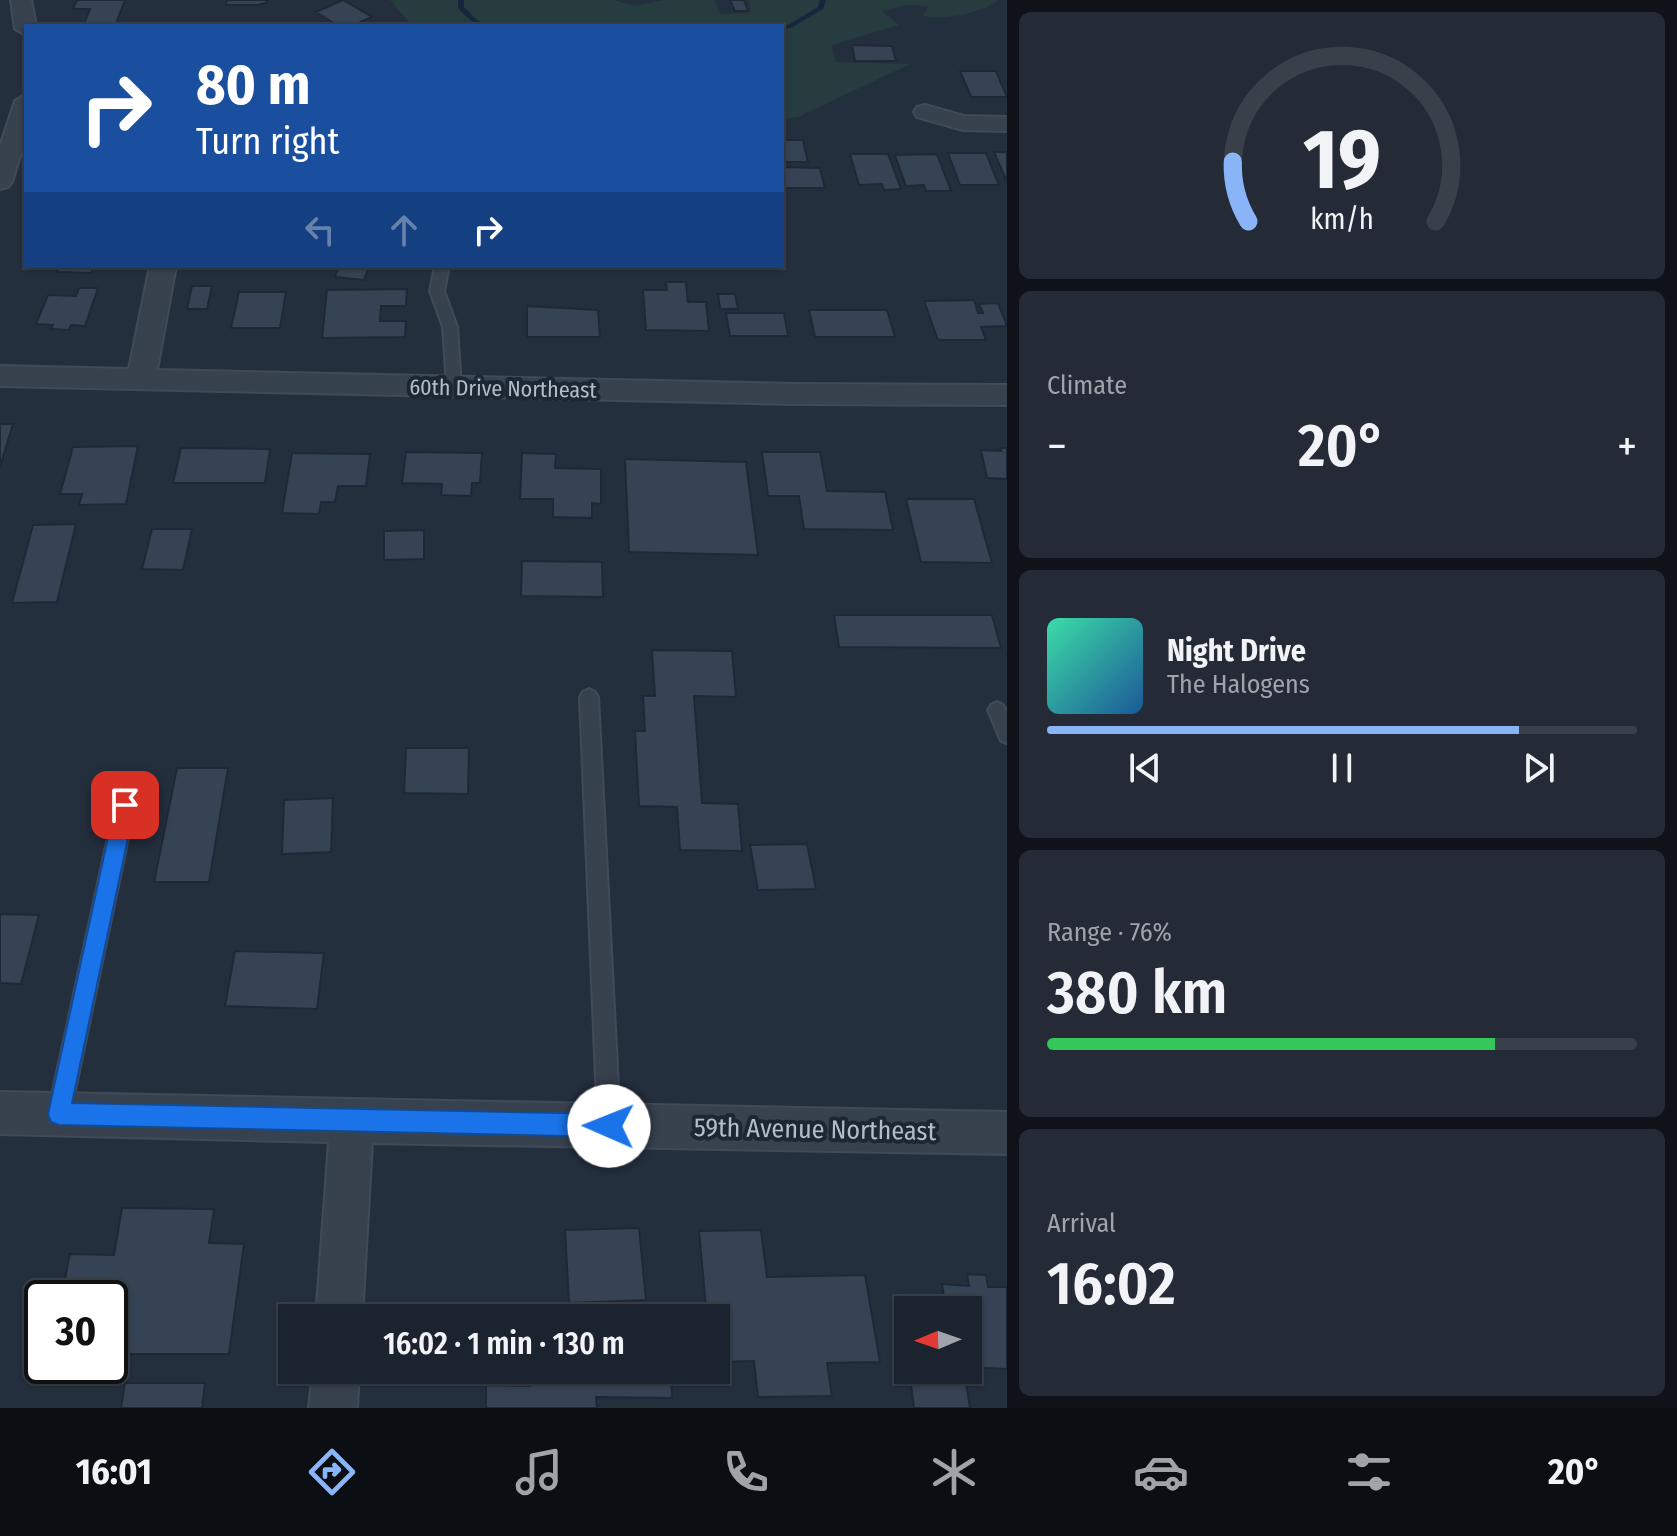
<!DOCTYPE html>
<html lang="en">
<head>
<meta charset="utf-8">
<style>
	:root { --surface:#1b232e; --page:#242b36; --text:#f1f3f6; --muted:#a0a4aa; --line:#39404a; --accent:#8ab4f8 }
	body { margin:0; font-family:"Fira Sans Condensed",sans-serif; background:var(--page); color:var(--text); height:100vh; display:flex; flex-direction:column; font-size:30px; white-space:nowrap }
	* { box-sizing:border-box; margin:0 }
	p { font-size:26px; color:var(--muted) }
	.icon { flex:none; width:44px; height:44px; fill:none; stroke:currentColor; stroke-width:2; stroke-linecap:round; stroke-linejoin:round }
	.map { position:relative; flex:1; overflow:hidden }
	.drawer { display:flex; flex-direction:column; gap:12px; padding:12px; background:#0f1319; width:670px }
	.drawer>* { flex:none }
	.top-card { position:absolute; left:24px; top:24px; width:760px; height:244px; border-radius:0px; box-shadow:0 2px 6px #0004,0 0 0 2px var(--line); background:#1a4fa0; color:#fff; overflow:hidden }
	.needle { width:52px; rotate:268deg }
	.fabs { position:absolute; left:894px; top:1296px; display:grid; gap:16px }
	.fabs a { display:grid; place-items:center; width:88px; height:88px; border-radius:0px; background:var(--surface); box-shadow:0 2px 6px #0004,0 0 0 2px var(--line); font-size:40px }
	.speed { position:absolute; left:24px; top:1280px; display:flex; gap:16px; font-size:40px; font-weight:700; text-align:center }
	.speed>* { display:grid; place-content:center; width:104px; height:104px; border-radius:50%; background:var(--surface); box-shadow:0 2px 6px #0004,0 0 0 2px var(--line); line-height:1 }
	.speed .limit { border:4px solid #111; border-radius:12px; background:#fff; color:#111 }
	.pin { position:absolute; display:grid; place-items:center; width:68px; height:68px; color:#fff; margin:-34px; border-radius:16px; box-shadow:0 4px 12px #0006 }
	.me { position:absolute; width:88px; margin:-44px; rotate:271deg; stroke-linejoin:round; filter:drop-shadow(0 0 6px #0008) }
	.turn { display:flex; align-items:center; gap:28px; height:168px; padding:0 40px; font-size:36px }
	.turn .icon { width:104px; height:104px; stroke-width:2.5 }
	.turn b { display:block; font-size:56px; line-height:68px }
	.lanes { display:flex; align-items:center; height:76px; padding:0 40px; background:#0003; justify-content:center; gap:40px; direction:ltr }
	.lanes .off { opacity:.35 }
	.big { font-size:60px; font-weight:600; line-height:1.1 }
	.drawer .card { flex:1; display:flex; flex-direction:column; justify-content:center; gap:12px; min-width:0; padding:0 28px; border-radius:12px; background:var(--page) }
	.drawer .dial { align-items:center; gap:0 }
	.dial svg { height:208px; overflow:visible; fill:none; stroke:var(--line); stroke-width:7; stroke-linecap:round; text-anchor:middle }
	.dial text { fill:var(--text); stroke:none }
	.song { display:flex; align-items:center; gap:24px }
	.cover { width:96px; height:96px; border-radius:12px; background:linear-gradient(135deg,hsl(160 70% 55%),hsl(210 70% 35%)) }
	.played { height:8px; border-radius:4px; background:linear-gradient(90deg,var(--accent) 80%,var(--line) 80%) }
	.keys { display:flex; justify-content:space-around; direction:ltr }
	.heat { display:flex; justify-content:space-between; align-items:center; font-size:44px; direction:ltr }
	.charge { height:12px; border-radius:6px; background:linear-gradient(90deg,#34c759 76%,var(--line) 0) }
	.trip { position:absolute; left:278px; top:1304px; width:452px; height:80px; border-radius:0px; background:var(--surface); box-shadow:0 2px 6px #0004,0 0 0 2px var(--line); font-weight:600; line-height:80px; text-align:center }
	.menu { display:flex; height:128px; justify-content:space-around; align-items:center; background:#0b0e12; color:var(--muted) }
	.menu .icon { width:56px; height:56px }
	.menu .selected { color:var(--accent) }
	.menu b { font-size:36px; color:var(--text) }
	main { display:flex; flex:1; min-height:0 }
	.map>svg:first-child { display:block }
</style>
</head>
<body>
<main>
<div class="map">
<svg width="1007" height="1408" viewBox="0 0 1007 1408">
	<rect width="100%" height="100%" fill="#242f3e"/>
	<path fill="#263c3f" d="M390,0H614L634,6L663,0H714L721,14L747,13L751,10L748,0H999C979,14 946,20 923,16L928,6L906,5L882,11L899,25L832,45L835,62L910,64L798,117L782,119V26H412Z"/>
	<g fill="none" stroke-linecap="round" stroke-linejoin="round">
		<path fill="#17263c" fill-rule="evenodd" d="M458,0H464V7L477,20L489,26C475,26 467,18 458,8Z
			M820,0H826L823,9L791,28L782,29V26H779L788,25L818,7Z"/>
	</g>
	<path fill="#364354" stroke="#1f2835" stroke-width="2" d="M77,0H125L115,26H83L90,9H73Z
		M227,0H267L266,3L257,5H226Z
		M343,0L372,17L352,26H338L316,12Z
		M730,0H744L748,11H735Z
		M852,45L892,46L896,61H855Z
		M960,71H996L1007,97H971Z
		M782,140H803L808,162H782Z
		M994,152H1007V182Z
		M948,153H986L999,185H960Z
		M850,154H888L901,189L884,190L882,184L859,185Z
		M937,154L951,191H926L924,185L906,186L895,155Z
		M782,167L820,168L825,188H782Z
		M60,266H94L91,273L57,272Z
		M339,266H369L364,280L335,277Z
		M666,282H686L688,302H706L709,331L646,330L643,290H667Z
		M192,286H212L207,309H187Z
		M79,288H98L85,326L71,325L69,330L51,329L53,325L36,324L48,295L76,296Z
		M407,289L406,306H381L380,321H406L405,337L322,338L327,290Z
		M239,292H286L280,328H231Z
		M718,294H735L738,309H720Z
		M974,300L978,313H983L979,304L998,303L1007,326L981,327L986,340H938L924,301Z
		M527,306L598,310L600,337H527Z
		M809,310H887L895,337H815Z
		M726,313H784L788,336H730Z
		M0,424H13L0,467Z
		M138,446L126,504L79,505L82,494H60L73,447Z
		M181,448L270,449L265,483H173Z
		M1000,448H1007V479L987,478L981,450L1001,451Z
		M406,452L482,453L480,483H472L471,496L441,495L442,484L402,483Z
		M762,452H820L827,491L885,492L893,530L804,529L799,496H768Z
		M292,453L370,454L366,486H338L335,502H321L319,514L282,513Z
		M522,453L556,454L555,468L601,469V504L592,503V518L553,517V499H520Z
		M625,459L746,462L758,555L629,552Z
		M906,499H974L992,563L921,562Z
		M76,524L57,602L12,603L33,525Z
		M152,529H192L183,570L142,569Z
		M424,530V559L384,560V531Z
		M522,561L602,562L603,597L521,596Z
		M834,615H992L1001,648L839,647Z
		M652,650L732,651L736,697L694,696L702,803L738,804L742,851L680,850L677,807L639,806L635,731H645L643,696H655Z
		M406,748H469L468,794L404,793Z
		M177,768H228L209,882H154Z
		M333,798L331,852L282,854L284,800Z
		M807,844L816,889L758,890L750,845Z
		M0,914L39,915L21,984L0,983Z
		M235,951L324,953L317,1009L225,1006Z
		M122,1208L214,1209L209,1243L244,1244L229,1354H110V1298H61L70,1254L114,1255Z
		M639,1228L646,1300L569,1303L565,1230Z
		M761,1230L767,1277L865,1275L880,1362L827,1363L832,1396L758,1397L754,1361L716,1362V1318H707L699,1231Z
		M967,1274L986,1275L988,1287H1007V1369L968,1367V1310H946L942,1284L969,1286Z
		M530,1316L668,1317V1318H530Z
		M530,1370H671L672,1398L596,1397L597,1408H486V1385L530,1386Z
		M909,1370H964L970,1408H914Z
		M125,1383H205L202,1408H121Z"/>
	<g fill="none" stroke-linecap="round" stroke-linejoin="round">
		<g stroke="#414a57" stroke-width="4">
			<path id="lane" d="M435,266H449L444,291L457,327L461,387L454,392L447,387L443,327L430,291Z
				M589,689L595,692L598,697L620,1126L617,1134L609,1137L601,1134L598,1126L580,697L583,692Z
				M997,702L1003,705L1007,712V743L1001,741L988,710L991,705Z
				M125,796L132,799L135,805L70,1114L67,1122L59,1125L51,1122L48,1114L115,805L118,799Z"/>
		</g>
		<g stroke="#414a57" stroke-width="4">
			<path id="street" d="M11,0H31L36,26H26V35L15,29Z
				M26,94V137L12,182L8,187L0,189V146L15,101Z
				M925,105L964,116L1007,117V131L963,130L917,117L914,112L917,107Z
				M150,266H176L157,370L793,384L1007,385V405L793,404L0,386V366L129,369Z
				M0,1092L1007,1112V1154L372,1143L362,1318H316L329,1142L0,1134Z
				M313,1370H359L357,1408H309Z"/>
		</g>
		<use href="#lane" fill="#38414e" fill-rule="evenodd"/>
		<use href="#street" fill="#38414e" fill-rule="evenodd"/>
	</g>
	<path fill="#1a73e8" stroke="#114b97" stroke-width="2" d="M125,797L132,799L135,805L72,1103L609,1114L617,1118L621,1126L617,1134L609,1137L59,1125L51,1122L48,1114L115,805L118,799Z"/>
	<g text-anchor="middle" stroke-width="8" stroke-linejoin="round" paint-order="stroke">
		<g font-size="22" fill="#b4bcc9" stroke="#1d2633">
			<text transform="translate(503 388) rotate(1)" y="8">60th Drive Northeast</text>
		</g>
		<g font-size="26" fill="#b4bcc9" stroke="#1d2633">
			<text transform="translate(815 1129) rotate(1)" y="9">59th Avenue Northeast</text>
		</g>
	</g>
</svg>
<div class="fabs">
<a><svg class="needle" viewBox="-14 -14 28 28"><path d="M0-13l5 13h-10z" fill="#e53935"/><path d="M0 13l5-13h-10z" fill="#a0a4aa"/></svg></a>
</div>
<div class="speed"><div class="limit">30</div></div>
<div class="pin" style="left:125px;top:805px;background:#d93025"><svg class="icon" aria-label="arrive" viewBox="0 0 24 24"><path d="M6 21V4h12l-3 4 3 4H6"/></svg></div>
<svg class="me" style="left:609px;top:1126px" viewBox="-20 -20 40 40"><circle r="19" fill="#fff"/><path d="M0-13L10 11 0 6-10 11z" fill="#1a73e8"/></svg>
<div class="trip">16:02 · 1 min · 130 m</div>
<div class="top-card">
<div class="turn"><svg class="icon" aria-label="right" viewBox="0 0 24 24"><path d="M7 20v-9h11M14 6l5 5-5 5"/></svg><div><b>80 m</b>Turn right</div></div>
<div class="lanes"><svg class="icon off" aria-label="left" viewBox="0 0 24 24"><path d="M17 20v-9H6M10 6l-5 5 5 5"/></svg><svg class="icon off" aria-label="ahead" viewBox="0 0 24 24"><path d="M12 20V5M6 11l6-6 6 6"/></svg><svg class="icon" aria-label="right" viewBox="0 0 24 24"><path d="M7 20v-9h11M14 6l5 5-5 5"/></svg></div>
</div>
</div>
<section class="drawer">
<div class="card dial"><svg viewBox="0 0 100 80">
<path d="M14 69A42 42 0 1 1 86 69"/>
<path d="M14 69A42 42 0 0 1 8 46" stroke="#8ab4f8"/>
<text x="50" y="56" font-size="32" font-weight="700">19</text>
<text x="50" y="72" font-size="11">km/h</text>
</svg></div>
<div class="card"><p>Climate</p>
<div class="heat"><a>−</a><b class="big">20°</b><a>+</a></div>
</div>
<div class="card">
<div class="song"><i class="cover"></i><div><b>Night Drive</b><p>The Halogens</p></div></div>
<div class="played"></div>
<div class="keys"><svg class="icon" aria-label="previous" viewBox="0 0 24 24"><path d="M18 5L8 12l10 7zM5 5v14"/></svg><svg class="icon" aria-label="pause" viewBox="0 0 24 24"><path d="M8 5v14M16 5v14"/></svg><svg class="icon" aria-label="next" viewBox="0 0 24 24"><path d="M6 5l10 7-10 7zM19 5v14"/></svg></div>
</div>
<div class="card"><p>Range · 76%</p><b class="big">380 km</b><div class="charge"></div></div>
<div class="card"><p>Arrival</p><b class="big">16:02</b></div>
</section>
</main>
<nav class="menu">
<b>16:01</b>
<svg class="icon selected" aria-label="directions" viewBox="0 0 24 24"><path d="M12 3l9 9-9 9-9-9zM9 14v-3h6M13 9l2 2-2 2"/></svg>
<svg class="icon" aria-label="music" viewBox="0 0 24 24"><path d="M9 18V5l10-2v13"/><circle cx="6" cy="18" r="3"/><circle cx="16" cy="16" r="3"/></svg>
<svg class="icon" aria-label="phone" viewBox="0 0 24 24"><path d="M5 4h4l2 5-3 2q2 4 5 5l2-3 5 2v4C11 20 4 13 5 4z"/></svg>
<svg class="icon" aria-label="climate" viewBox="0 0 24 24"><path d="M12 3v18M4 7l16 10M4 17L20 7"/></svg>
<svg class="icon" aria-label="car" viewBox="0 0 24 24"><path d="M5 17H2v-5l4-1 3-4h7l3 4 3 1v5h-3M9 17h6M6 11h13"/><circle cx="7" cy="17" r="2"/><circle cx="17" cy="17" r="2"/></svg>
<svg class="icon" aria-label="filters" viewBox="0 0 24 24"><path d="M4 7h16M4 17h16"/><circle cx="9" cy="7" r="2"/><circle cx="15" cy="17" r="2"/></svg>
<b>20°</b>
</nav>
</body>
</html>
